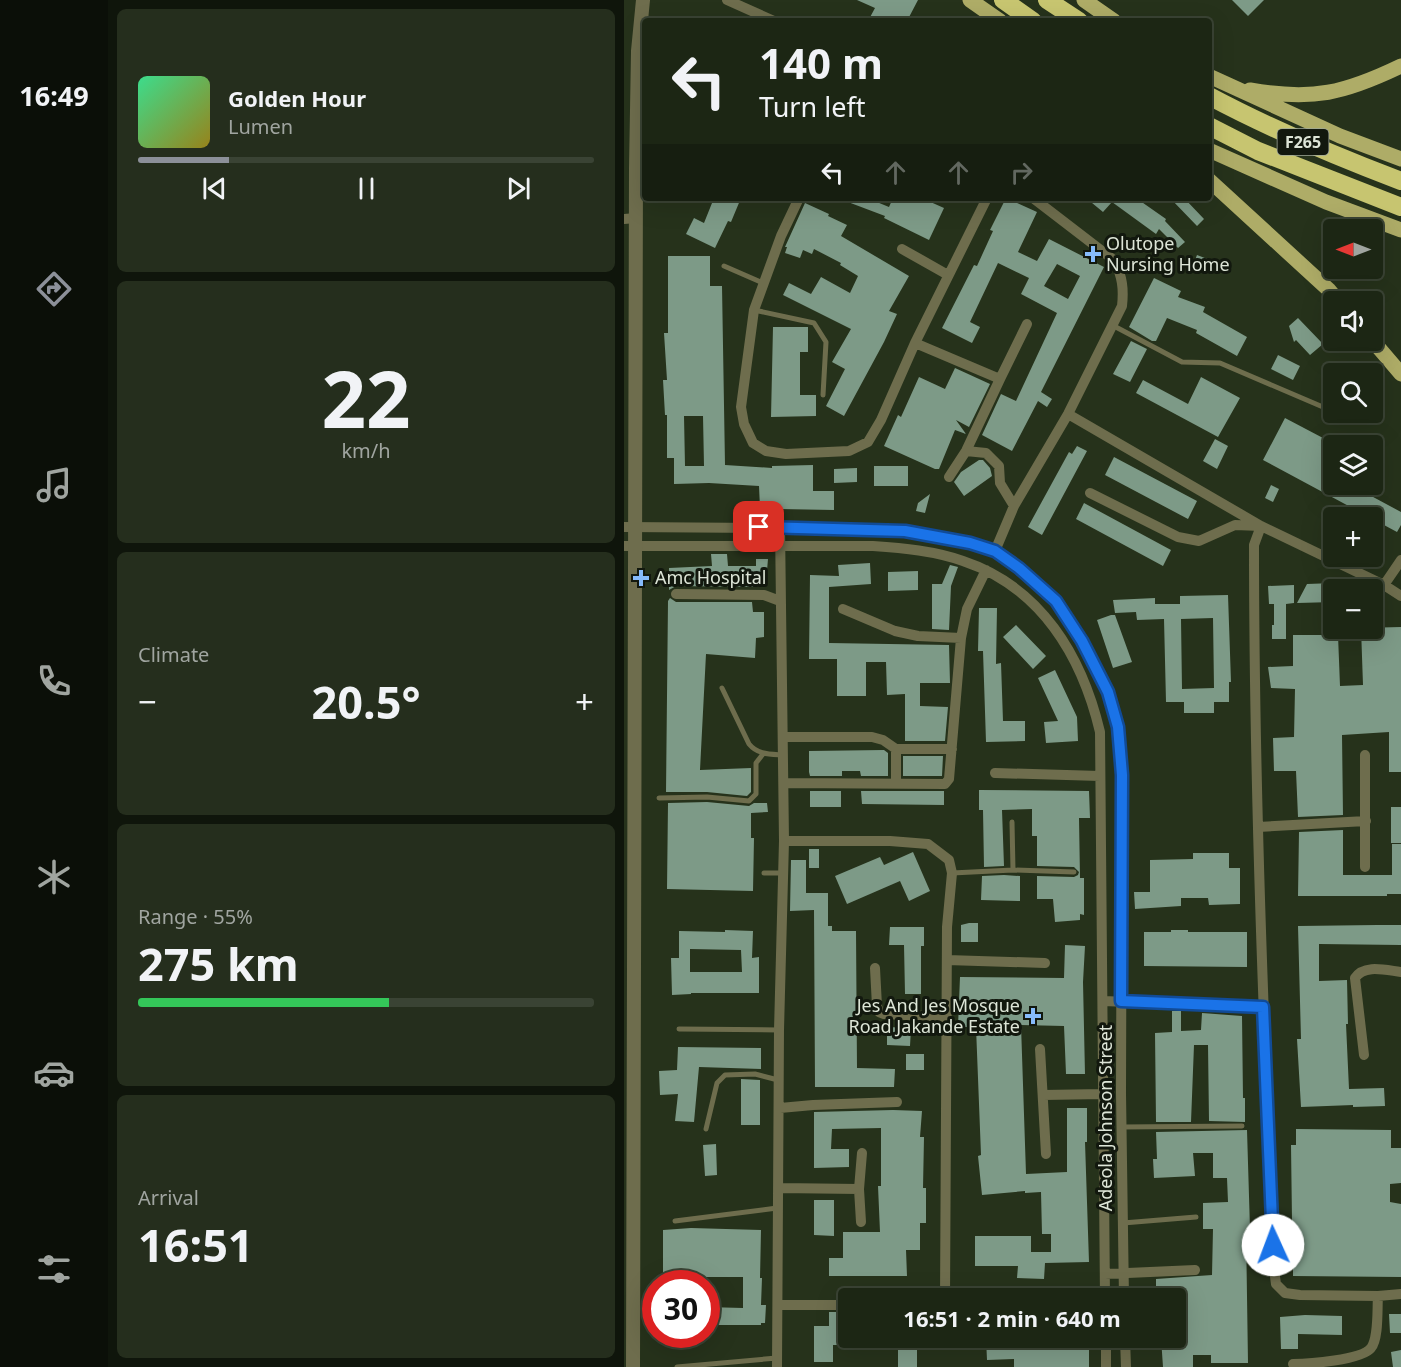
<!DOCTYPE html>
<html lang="en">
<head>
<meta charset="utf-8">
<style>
	:root { --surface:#1c2614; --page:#252e1d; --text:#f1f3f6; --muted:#a0a5a0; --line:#3a4334; --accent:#8c9099 }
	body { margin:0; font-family:"Noto Sans",sans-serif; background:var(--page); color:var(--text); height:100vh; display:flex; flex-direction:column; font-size:22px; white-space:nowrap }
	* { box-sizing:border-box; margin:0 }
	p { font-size:20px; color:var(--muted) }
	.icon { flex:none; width:33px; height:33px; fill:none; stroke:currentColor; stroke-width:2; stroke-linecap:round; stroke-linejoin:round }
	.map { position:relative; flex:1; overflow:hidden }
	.sheet { display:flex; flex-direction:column; gap:9px; padding:9px; background:#0f150b; width:516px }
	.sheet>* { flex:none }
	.guide { position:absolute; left:18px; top:18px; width:570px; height:183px; border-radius:6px; box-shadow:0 6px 24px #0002,0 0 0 2px var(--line); background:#1c2614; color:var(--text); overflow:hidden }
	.needle { width:39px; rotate:270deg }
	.controls { position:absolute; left:699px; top:219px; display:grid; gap:12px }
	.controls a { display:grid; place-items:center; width:60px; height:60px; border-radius:6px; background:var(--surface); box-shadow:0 6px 24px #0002,0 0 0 2px var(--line); font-size:30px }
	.speed { position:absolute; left:18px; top:1270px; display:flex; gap:12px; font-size:30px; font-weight:700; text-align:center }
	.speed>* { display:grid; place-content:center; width:78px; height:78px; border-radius:50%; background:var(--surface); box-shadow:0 6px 24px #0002,0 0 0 2px var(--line); line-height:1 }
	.speed .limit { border:9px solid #d22; background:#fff; color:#111 }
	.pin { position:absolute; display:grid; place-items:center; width:51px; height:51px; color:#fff; margin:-26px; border-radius:12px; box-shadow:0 3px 9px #0006 }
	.me { position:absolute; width:66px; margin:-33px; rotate:358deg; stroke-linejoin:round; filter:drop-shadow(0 0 4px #0008) }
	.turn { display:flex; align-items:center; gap:21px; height:126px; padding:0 18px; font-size:27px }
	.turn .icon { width:78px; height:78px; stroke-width:2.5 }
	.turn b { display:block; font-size:42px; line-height:51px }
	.lanes { display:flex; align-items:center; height:57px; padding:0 18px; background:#0003; justify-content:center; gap:30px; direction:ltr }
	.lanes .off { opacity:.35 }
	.big { font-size:45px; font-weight:700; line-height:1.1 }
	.sheet .card { flex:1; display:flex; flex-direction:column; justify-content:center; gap:9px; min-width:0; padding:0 21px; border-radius:9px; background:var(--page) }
	.sheet .dial { align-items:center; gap:0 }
	.dial b { font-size:78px; line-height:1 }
	.song { display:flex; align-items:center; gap:18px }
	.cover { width:72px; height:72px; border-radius:9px; background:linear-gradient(135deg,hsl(150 70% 55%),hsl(50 70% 35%)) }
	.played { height:6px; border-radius:3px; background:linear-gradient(90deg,var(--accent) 20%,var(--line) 20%) }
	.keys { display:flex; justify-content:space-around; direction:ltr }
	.heat { display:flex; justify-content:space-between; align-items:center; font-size:33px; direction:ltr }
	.charge { height:9px; border-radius:4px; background:linear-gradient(90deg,#34c759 55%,var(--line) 0) }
	.trip { position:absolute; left:214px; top:1288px; width:348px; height:60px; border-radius:6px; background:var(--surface); box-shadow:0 6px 24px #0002,0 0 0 2px var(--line); font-weight:700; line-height:60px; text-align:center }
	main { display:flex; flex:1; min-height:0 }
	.tab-bar { display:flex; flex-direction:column; width:108px; justify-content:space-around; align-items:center; background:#0b0f08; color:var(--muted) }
	.tab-bar .icon { width:42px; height:42px }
	.tab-bar .active { color:var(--accent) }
	.tab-bar b { font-size:27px; color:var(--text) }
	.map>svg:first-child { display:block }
</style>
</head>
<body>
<main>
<nav class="tab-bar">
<b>16:49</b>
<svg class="icon active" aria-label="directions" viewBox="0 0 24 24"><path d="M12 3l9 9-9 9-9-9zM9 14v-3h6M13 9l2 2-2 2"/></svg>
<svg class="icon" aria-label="music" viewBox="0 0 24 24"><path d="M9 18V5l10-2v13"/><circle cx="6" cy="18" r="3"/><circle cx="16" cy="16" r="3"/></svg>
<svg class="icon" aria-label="phone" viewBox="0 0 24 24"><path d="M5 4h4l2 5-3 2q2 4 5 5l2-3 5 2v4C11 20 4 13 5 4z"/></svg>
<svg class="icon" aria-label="climate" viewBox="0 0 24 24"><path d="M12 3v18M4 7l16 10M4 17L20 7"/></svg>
<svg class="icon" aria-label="car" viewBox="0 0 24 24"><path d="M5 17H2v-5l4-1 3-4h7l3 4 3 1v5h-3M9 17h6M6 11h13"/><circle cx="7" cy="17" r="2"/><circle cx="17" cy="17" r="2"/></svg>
<svg class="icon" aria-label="filters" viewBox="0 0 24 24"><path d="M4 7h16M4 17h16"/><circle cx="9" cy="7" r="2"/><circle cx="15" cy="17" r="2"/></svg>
</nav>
<section class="sheet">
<div class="card">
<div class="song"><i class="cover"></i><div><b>Golden Hour</b><p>Lumen</p></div></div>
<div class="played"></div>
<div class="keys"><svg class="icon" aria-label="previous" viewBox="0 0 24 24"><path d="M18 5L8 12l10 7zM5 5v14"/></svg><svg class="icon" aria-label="pause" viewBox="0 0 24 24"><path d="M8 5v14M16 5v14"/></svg><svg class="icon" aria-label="next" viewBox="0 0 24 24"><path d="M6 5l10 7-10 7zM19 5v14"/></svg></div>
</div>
<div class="card dial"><b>22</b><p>km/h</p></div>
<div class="card"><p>Climate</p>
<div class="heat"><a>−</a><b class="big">20.5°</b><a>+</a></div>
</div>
<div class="card"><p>Range · 55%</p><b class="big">275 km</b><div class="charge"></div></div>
<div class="card"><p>Arrival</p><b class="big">16:51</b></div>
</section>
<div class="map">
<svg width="777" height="1367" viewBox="0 0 777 1367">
	<rect width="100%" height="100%" fill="#26321b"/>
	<path fill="#7d9a87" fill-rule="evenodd" d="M233,0H294L283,21H244L251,8Z
		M608,0H640L624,16Z
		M90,198H117L107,222L104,221L91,248L62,234L70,218L80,223Z
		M243,198L265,207L269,198H290L301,203L302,200L320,208L305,240L260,218L261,216L216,199Z
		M382,198L413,212L394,252L413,261L425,239L480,267L417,392L428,399L423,407L414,401L388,451L358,435L377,394L392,401L433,313L397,294L405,278L374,263L346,322L356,327L348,343L318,328L350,265L353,266L369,231L366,230ZM433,264L456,276L444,299L420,286Z
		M462,198H512L542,219L541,221L561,242L554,248L535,229L532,234L488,202L479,212Z
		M546,198H560L580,219L573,226Z
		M181,203L205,214L204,216L223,225L217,236L285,276L265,311L273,314L260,342L220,416L202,406L221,369L208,362L227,329L159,295L165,283L187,294L197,277L226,293L234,276L216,265L217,263L190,249L188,254L179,250L176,258L161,253L163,247H161Z
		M573,255L586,260L581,273L568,268Z
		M44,256H86V286H98L101,465L148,468V466L189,465V491H210V510L155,509V507L136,508L135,486L85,483L50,484V458H43V415H41L39,380H43L40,333H44ZM60,416H79L80,466H61Z
		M530,278L557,291L554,297L581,307L579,312L623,337L613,356L572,333L573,330L543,318L532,341H528L505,327Z
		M674,318L699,344L686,355L672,340L670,342L665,326Z
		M149,327H184V352H176V395H192V416L147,417Z
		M507,341L523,349L506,382L489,374Z
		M654,355L676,366L669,380L647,369Z
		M331,368L366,384L345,427L332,420L342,434L331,430L315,469H311L260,446L274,415L277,417L295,377L321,389Z
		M577,377L616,398L594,437L512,393L519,380L564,404Z
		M661,418L699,438L697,441L710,448V484H742L738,491L777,512V525L773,532L639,460Z
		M591,439L604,446L593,469L579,461Z
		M453,446L463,451L418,535L404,527L445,452L448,454Z
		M490,457L573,501L564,519L481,475Z
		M355,460H359L366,468L368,476L340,496L330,482L337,472Z
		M250,466H284V486H250Z
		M233,468V482L210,483V469Z
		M647,485L655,489L649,502L641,498Z
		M306,494L301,513L292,511L294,503Z
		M460,503L547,550L539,566L452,519Z
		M87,554H103L104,566H132V559H144L142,582H129V587L52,586L45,590V568L88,566Z
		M246,563L247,584L205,587V643L325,645L326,683H296V706L324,707L321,741H281V694L263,695L262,662H242V696H213V659H185L186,575L215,576L214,565Z
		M326,565L334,567L327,586L325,630L308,629V584H318Z
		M294,571V590L264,591V572Z
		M710,583V602L673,603L683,584Z
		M670,585V603L662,604V639H648V625H650V604H645L644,586Z
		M604,595L607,682H605V702H590V713H560V702H542L540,619L513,620L512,612L491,613L489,600L531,598V604H556V596ZM589,618L590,688L558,689L557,619Z
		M46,598L52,602H128L129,612H140V637L132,638L131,658L82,654L76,770L127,768V792L123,796L83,792H42L44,601Z
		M355,608H373L372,664L377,663L379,721H401V741L362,742L359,651H354Z
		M487,615H491L508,662L489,668L473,620Z
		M392,625L422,656L409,669L379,637Z
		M777,627V772H765V732L718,735L719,815L674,817L672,771H650L649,738L670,737L671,689L647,688L644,667L669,666V635H714L716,686L739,685L737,628Z
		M431,670L453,717L454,741L422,743L420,722L434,721L414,678Z
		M260,750L264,753V776H237L236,771H218V776H186L185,772V751Z
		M279,756H319L318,776H279Z
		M355,790L465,791L466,818H455L456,878H460V915L456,914V920L431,922L429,899H413V876L450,877L454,875L455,872L450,867L413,866V836H408V809L378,810L380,866L360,867L359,810H355Z
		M186,791H217V807H186Z
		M237,791H320V805L238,804Z
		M83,802L125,806L130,803H143L144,812L127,813V838H130L129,891L43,889L44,803Z
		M767,807H777V843H767Z
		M719,830V875H768V844H777V894H763V896H674L675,832Z
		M185,849H195V868H185Z
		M289,852L306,891L285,901L276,881L223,904L211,876L256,857L260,865Z
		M569,853H605V868H616V904L585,905L584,898H557V906L511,909L510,892H526V860L569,859Z
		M167,860H182V893H204V926H208V931H232L233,1068L271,1069L270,1087H191L190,910L166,911Z
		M380,875L396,876V901L357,900L358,876Z
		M345,923H354V942H337V925Z
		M753,925H777V945L695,944V981L723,980L724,1024H722L725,1089L760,1088L761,1106L729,1107V1105L677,1107L673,1039H677L674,926Z
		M266,927H300V946H297V994H281L280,945H265Z
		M101,930L129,931L128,958L135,957V993H67V994L48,995L47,958H55V931L101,932ZM66,949L117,950L118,972H66Z
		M547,930H564V932H623V967L520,966V932H547Z
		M441,945L461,946L459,982L461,1074H442L440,1026L397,1025L402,1174L443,1172V1108H463V1142H461L465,1262L421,1263L420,1279L393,1278L394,1266H351V1236H407V1252H427V1234H418L417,1192L401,1193V1191L358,1195L354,1156L357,1155L352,1027H334L336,977L440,978Z
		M548,1011H557V1031L577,1030L578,1013L618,1016L619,1098H621V1122L585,1121L584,1045H570L567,1122H532L531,1033L548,1032Z
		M263,1027L287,1028L286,1046L263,1045Z
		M54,1047L137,1048V1069L75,1067L70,1122L51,1121L54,1094L36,1095L35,1071L53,1070Z
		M282,1054H300V1070H282Z
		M117,1079L136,1080V1125H117Z
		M269,1110L298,1111L296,1137H300L299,1188H302V1223H296V1250H282L283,1276H205V1258H219V1232H256L254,1186H257V1128L208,1129L207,1149H225V1167L190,1168V1112Z
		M672,1129L767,1130V1148H777V1183L766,1184V1202L777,1204V1277L669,1276V1268H666L668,1221L667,1145H672Z
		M623,1130L626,1229H622L624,1363H587V1355H569V1367H539L537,1338H552V1292H532V1279L588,1275L589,1229H579V1203L604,1202L603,1178H589V1153H569L571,1176L530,1178L529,1159H533L532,1132Z
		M92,1144L93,1175L81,1176L79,1145Z
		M190,1200H210V1236L190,1235Z
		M67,1228L137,1230L136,1278H138L137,1305H142L141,1323H137V1325H82V1307L119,1308V1277H57V1284H39V1230Z
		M205,1312H225V1345H209V1362H190V1326H205Z
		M765,1314H777V1333H766Z
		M681,1315L718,1316V1335L674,1334V1349H657L656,1317Z
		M274,1338H293V1367H274Z
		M362,1338H465V1367H390V1359L363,1360Z
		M777,1350V1367H769L767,1352Z"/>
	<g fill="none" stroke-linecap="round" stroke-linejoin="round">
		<path stroke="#6e6d4d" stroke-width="5" d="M100,266L139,283
			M130,310L190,323L202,342L199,395
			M488,325L558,362L596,363L706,410
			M98,688L125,744C134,755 146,754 160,755
			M35,798L83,797L125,801L132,794V763L139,754
			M388,822L389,870
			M140,873H160
			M328,873L389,870L450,872
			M55,1029L155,1030
			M498,1127L618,1126
			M82,1129L93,1083L101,1075L131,1074L154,1080
			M51,1221L153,1208
			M499,1223L572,1217
			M53,1367L153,1358"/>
		<path stroke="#6e6d4d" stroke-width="10" d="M103,0L150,21
			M175,198L157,236L130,310L117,407L120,424L129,443L142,451L162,454L225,451L244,442L257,420L291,343L363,198
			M0,219L12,218
			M278,249L324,275
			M291,343L376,379L403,324
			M444,414L637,526L760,585L777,596
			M342,451L362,453L375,466L376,483L390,506
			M325,477L342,451L376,379
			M466,493L554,537L575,541L611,525L637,526L630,545C630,787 640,1028 650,1269L652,1284L661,1293L676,1295L754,1296L777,1294
			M0,527L250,529L315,536L371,551L395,568L432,601L458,641L484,692L494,727L498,775L497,1093L500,1299
			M0,546H249C279,548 311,551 339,561C417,587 458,656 476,732L481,1299
			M371,551L390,506L444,414L498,306C500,288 498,277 491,261L409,198
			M760,585L777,560
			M52,594L140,595L156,601
			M219,609L271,631L294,636L337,638L343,609L362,570
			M159,737H248L259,740L272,749H328
			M741,755V867
			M371,773L476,776
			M272,782V749
			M160,783L321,784L325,779L337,638
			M634,827L742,821
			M160,841H266L304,844L325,860L328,873L323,927L321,1299
			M323,960L421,963
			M251,968L253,1006L255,1012L260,1014L323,1017
			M479,1001L639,1007
			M416,1049L422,1154
			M740,1055L731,978C740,964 761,970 777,972
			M419,1095L479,1094
			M156,1108L189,1105L273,1102
			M155,1188L235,1189
			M237,1222L235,1189L238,1153
			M481,1274L571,1270
			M154,1305H225
			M482,1338V1367
			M501,1338L502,1367
			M669,1364C684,1364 738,1360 747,1348C755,1338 753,1309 754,1296
			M153,1367L155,1030L160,841L156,527"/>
		<path stroke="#6e6d4d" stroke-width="14" d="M9,1367L12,168L14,51L19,0"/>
		<path stroke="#aeac67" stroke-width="15" d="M346,0L376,21
			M460,0L490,21
			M585,76L716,136L777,159
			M626,90C689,101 721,93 777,66
			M585,150L702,202L777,230
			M585,180L705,290L715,302
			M748,340L777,374"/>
		<path stroke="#c7c570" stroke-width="18" d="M379,0L409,21
			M423,0L455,21
			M585,96C647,129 711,156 777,181
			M585,126L634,151L777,207"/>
	</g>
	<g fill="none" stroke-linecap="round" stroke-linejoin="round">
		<g stroke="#114b97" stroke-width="15">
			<path id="route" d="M135,527L281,531L346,543L371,551L395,568L432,601L458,641L484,692L494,727L498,775L497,1001L639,1007L649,1245"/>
		</g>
		<use href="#route" stroke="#1a73e8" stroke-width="10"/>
	</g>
	<g fill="#86bbfb" stroke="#12180e" stroke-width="2">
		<path d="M466 245h6v6h6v6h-6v6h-6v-6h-6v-6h6z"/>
		<path d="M14 569h6v6h6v6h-6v6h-6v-6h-6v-6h6z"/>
		<path d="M406 1007h6v6h6v6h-6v6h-6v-6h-6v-6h6z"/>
	</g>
	<g text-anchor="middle" stroke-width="6" stroke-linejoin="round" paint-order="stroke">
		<rect fill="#12180e" stroke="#a0a89b" stroke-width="1.5" x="653.5" y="129" width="51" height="26" rx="4.5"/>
		<g font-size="16" font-weight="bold" fill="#dde5d7">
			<text x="679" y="148">F265</text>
		</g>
		<g font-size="18" fill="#dde5d7" stroke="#12180e" text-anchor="start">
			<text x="482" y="250">Olutope<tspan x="482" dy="21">Nursing Home</tspan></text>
			<text x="31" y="584">Amc Hospital</text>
			<text x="396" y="1012" text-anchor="end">Jes And Jes Mosque<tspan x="396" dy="21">Road Jakande Estate</tspan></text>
		</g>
		<g font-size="18" fill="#dde5d7" stroke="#12180e">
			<text transform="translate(482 1118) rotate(-90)" y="6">Adeola Johnson Street</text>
		</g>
	</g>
</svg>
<div class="controls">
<a><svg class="needle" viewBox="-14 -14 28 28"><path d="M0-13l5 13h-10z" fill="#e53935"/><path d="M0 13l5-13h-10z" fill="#a0a5a0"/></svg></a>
<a><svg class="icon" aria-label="sound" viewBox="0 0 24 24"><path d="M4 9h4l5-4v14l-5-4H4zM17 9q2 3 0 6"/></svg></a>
<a><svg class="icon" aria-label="search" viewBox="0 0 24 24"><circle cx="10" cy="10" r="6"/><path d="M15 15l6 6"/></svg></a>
<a><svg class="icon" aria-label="layers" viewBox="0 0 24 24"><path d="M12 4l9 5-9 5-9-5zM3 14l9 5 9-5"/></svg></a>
<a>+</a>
<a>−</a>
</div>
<div class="speed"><div class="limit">30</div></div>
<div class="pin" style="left:135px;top:527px;background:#d93025"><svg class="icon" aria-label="arrive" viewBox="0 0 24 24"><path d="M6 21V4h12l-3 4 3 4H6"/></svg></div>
<svg class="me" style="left:649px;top:1245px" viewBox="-20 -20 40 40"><circle r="19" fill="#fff"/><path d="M0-13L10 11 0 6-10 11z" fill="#1a73e8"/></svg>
<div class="trip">16:51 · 2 min · 640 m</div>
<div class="guide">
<div class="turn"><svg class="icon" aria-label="left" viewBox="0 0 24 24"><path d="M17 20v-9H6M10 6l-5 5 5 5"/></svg><div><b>140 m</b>Turn left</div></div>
<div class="lanes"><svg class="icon" aria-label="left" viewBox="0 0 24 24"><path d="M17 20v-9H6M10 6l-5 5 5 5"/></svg><svg class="icon off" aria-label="ahead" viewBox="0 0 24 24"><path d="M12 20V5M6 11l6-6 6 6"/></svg><svg class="icon off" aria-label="ahead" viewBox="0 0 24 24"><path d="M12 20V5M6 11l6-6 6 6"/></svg><svg class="icon off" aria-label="right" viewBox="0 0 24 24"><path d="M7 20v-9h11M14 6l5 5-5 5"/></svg></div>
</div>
</div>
</main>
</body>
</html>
